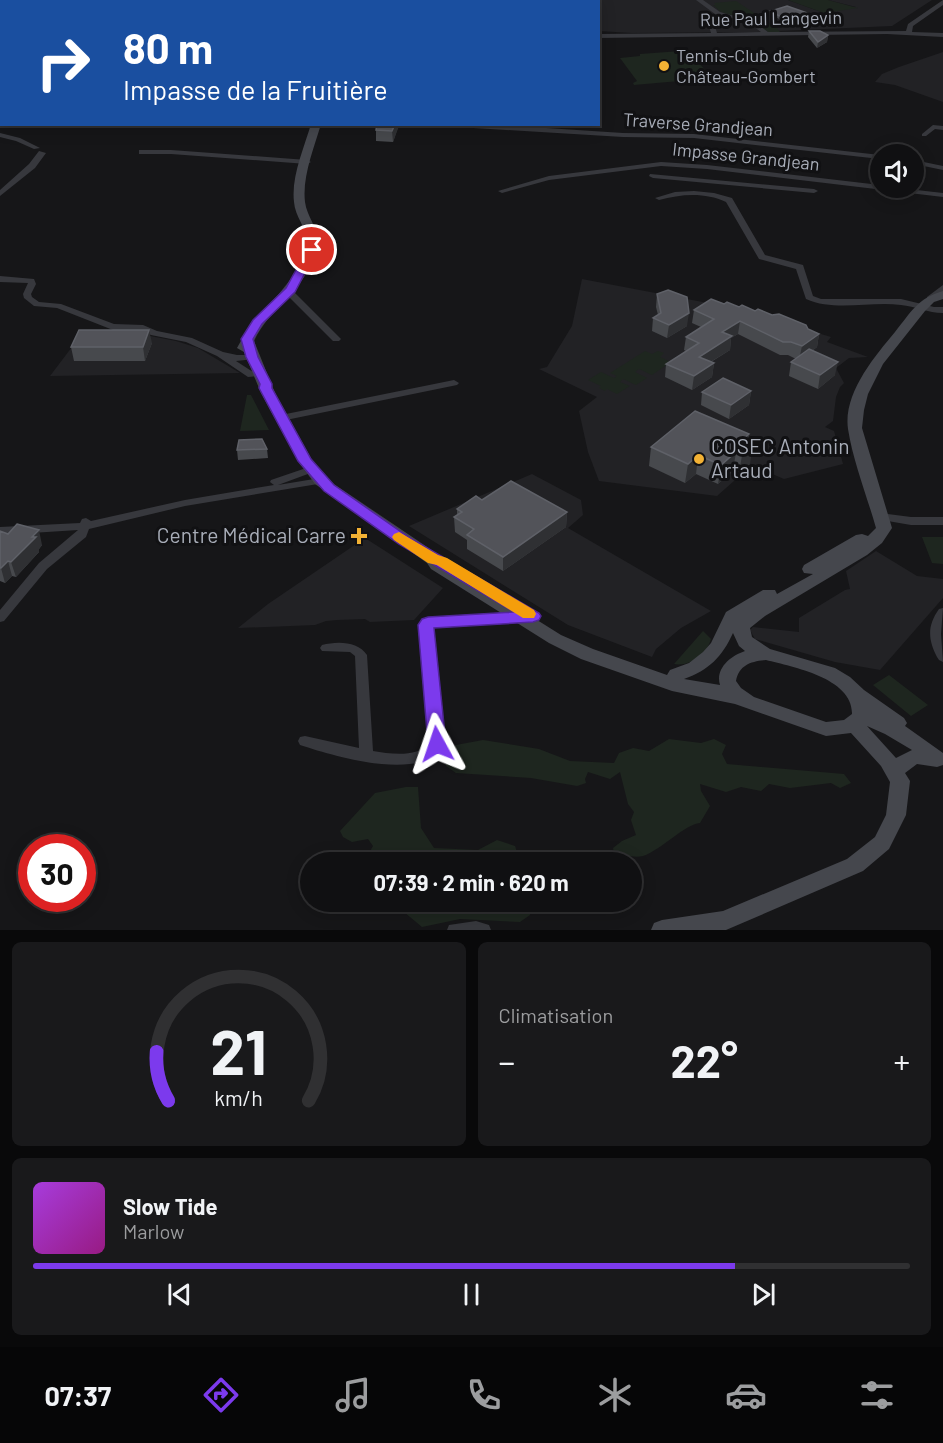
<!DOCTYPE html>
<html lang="fr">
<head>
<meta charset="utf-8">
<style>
	:root { --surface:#101012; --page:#19191b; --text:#f1f3f6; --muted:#9c9d9f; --line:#303032; --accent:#7c3aed }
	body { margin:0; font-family:Barlow,sans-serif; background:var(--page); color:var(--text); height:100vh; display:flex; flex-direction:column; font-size:22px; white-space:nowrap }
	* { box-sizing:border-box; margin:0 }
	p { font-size:20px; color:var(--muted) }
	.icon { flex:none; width:33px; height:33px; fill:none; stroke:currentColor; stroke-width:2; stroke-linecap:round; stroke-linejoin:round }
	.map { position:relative; height:930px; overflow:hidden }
	.drawer { display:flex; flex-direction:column; gap:12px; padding:12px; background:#09090a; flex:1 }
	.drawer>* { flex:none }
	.guide { position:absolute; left:0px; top:0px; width:600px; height:126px; box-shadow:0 3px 15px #0003,0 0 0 2px var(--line); background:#1a4fa0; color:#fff; overflow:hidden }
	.buttons { position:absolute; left:870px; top:144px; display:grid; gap:12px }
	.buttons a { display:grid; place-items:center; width:54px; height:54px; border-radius:50%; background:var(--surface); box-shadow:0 3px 15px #0003,0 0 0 2px var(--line); font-size:30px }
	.speed { position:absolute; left:18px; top:834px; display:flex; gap:12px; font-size:30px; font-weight:700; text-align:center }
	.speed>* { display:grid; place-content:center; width:78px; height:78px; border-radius:50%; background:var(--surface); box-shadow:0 3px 15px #0003,0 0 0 2px var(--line); line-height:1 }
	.speed .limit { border:9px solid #d22; background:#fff; color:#111 }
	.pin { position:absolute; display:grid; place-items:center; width:51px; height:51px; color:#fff; margin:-26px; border:3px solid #fff; border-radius:50%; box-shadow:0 2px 6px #0007 }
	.me { position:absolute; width:66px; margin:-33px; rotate:355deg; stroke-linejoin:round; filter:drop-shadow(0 0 4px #0008) }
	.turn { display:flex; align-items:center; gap:21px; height:126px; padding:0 24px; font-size:27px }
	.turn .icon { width:78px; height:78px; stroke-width:2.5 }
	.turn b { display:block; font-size:42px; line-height:51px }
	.big { font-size:45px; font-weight:700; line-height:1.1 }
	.drawer .card { flex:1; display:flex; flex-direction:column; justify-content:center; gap:9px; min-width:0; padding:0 21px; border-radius:9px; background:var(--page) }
	.drawer .dial { align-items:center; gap:0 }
	.dial svg { height:156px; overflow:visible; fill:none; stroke:var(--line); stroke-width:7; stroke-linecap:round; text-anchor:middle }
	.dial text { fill:var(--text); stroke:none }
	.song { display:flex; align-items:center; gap:18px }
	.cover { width:72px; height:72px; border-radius:9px; background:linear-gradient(135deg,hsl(280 70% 55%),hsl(310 70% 35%)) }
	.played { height:6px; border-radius:3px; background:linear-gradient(90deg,var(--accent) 80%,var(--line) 80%) }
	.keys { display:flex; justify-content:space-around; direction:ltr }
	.heat { display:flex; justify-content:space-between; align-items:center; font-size:33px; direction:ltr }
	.drawer .tiles { flex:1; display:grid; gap:12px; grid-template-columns:1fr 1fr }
	.card:last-child { grid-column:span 2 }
	.trip { position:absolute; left:300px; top:852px; width:342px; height:60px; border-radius:30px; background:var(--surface); box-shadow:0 3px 15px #0003,0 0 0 2px var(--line); font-weight:700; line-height:60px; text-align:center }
	.tabs { display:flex; height:96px; justify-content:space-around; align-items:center; background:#060607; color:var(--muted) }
	.tabs .icon { width:42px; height:42px }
	.tabs .selected { color:var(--accent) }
	.tabs b { font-size:27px; color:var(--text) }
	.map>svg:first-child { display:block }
</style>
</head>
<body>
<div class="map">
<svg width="943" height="930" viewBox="0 0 943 930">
	<rect width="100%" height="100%" fill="#161618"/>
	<path fill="#222225" d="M560,0H788L824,13L856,7L828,0H932L892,26L756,32L632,33L599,31L598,2H557Z
		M943,52V102L895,85L875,82L882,74L899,67Z
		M582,279L734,308L831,337L827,342L868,357L849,358L836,368L844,383L840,387L836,397L833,421L825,427L834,431L843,464L784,479L752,465L717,496L599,481L588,452L579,411L597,397L539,369L547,367L572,326Z
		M140,334L176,341L198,348L240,373L50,376L75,343Z
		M532,474L581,500L583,515L568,528L711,611L681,628L656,649L652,657L568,625L409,526Z
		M365,538L443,588L414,620L370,622L365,619L337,620L326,621L315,625L238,628L268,604Z
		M876,551L917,576L943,579V598L880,670L835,662L755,639L750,630L753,627L799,632V618L845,590L850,589L846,571Z"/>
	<path fill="#1e261f" d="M788,0H828L858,8L824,13Z
		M736,1L777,28L780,32H768L753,22L721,12L713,5H716L714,3Z
		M681,51L685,55H691L713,78L634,85L633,83L637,81L620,58L640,56V54Z
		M645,351L652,354L658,351L664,353L660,357L671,362L652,375L639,369L635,372L647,378L636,385L623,379L620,382L630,386L617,394L607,389L605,391L599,388L601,386L588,380L601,372L614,378L617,376L610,373Z
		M247,395H251L269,430L240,431Z
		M922,537H943V564L932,563Z
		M703,631L711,639C707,654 690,667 674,664Z
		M889,675L928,705L911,716L873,685Z
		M669,739L701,743L714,739L726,745L722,754L727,764L844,774L851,783L840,788L831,783L790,788L769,784L761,791L741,787L726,792L700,784L701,791L710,806L700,823C685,824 661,850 643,856C635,858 623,855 614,854L613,848L622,841L636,835L631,820L634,812L628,804L620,772L610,779L588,772L585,779L586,783L577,786L531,778L456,773L446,766L445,754L456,745L483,740L539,749L570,761L614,763L619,753L633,748L649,751Z
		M406,787H418L421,828L434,848L478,850L497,840L515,846L518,855L512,862H364L373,846L368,839L352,842L343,837L340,831L375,793Z
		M402,902H523L529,907L530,915L520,922L460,919L422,927L404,912Z"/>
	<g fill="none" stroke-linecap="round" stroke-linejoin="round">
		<path fill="#2c353c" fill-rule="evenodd" d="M163,0L161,2H146Z
			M0,26H2V30H0Z"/>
		<path fill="#37383d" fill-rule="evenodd" d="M203,0H213L200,2Z
			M315,0H322L314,2Z
			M566,0H572L565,2Z
			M696,0H703L720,12L753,21L768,32L906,31L908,24L943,0V5L913,26L912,32L943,33V37L887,34L598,38V34L711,33L708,23L715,17V14ZM721,15L749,23L761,32L717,33L714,23Z
			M0,8H2V12H0Z
			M0,63L2,64V68L0,67Z
			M2,91V96H0V92Z
			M438,124H483L623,133L694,134L880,155V159L694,138L623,137L441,126Z
			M933,125L943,126V130L935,129L926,136H922V134Z
			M0,133L20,138L40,148L34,149L16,141L0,137Z
			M139,150H171L307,160L311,162L307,164L171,154H139Z
			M39,151L46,153L35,168L0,196V190L29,164Z
			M914,160L943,166V170L914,164Z
			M661,162L707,165L880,185V188H899L943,193V197L707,169L661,166L549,180L502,193L498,191L549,176Z
			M650,174L814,189L818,191L814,193L653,178L649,176Z
			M694,191L714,193L732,198L765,255L803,265L813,296L821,299H901L934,307H943V313C928,313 915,306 901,305C870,301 835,312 806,299L796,269L759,259L726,202C705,192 681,194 659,200L655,198L675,192Z
			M0,276L34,279L36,284L31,294L32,297L39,302L61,304L114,324L143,325L157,331L192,338L223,352L237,355H255L257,357L255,359L236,361L253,372L260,370L265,373L260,376L248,377L217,356L186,342L151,335L141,331L113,330L57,308L34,306L24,298L23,294L28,283L0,282Z
			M943,285V292L933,301H927V297Z
			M289,289L292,290L341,339L339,341H333L286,294V290Z
			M454,380L459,383L457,385L281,421L276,418L281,415Z
			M312,466L317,469L316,471L278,485L320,478L324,479L325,481L324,483L185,506L89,529L86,537L47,569L4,621L0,622V610L39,563L78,530L0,535V527L80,523L82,519L86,518L91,521L185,500L274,485L270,482L271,480Z
			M880,513L911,517H943V525H911L876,519L874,517L876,515Z
			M943,608L941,634L943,662L939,660L937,657C928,639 927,626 939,609Z
			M533,613L537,614L539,617L537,620L432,627L444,744C441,749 437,755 432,758C398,775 334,756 300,745L298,741L300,737L305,736L359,748L355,656L350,652L322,651L320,648L322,645C337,641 358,641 367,655L373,751C391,754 417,758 430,743L420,625L424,620L428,619Z
			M476,921L489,925L491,930H447L449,925Z"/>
		<path fill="#45474d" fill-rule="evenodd" d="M413,0H421L411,2Z
			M311,124H321C314,148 302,177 305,202C307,219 322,231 317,250C307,288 270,307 254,341L275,393L312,460L325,478L439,555L443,561L561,635L593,649L667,675L670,670L689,663L703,652L711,643L726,612L763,590H775L777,594L813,574L804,573L802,569L804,565L856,535L862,534L868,536L876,528C867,496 853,461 848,429C843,394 874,357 895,332C911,312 918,298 943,291V299L934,302L925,311L883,364L868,394L864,410L862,428L892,528L882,543L867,555L765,616L750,628L752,637L770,649L835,668L850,677L864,690L904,718L907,723L905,726L943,753V765L937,767L917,764L905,773L910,781L906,815L889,849L863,871L726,930H651L654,923L662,920L723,911L847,859L875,837L886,815L890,782L881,766L851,733L826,736L735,704L672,691L581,659L549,643L431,569L427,563L315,484L298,461L261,393L244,352L237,348C255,313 295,286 306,250C311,231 295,219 294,202C291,177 304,148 311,124ZM733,633L739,646L745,651C730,656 715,669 720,685L684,679C709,670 722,657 733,633ZM766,660C793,667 853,678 852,714L844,720L826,722L754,697L741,688L736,681C739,665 751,661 766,660ZM867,726L885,734L912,750L896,758Z"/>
	</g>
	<path fill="#47494d" d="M771,11L807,16L784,22L771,14Z
		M809,31L828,35L827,42L817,48L808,37Z
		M377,124H399L393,142L376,141V130Z
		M657,294L687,326L667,338L652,331L653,318L658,315L656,307Z
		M724,304L755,311L819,334L817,347L812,351L835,375L818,389L789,376L791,362L796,359L788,355H780L738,334L731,338L730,350L711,362L714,363L712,377L692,390L665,377L666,364L686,351L684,350L686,337L701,327L692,323L694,310Z
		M152,343L145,361H74L71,347Z
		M751,391L749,405L729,419L701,405L702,392Z
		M749,434L748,443L750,464L739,474L733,471L718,484L696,474L685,483L649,466L651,447Z
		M267,449L268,458L238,460L237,450Z
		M482,500L567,512L566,527L503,571L467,549V540L455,532L454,517L457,516V509Z
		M0,531L42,545L39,549V552L16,577L12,576L5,583L0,581Z"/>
	<path fill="#2f3033" d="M807,13V16L784,22V19Z
		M828,35L827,42L817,48L818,42Z
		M395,124H399V126L393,142L392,131Z
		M689,313L687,326L667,338L669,325Z
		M740,321L738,334L731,338L730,350L697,370L699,357L722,332Z
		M149,330L152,343L145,361L143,347Z
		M819,334L817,347L799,360L802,346Z
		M838,362L835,375L818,389L820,375Z
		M714,363L712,377L692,390L694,376Z
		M751,391L749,405L729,419L731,405Z
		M749,434L746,451L753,445L750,464L739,474L742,455V440Z
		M736,452L733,471L718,484L721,465Z
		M698,455L696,474L685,483L688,464Z
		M567,512L566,527L503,571V557Z
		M39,530L42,545L39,549V552L16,577L11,562Z
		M8,561L12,576L5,583L1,568Z"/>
	<path fill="#525359" stroke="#5f6168" stroke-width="1.5" d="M787,6L807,13L784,19L771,11Z
		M809,31H820L828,35L818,42Z
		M377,124H395L392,131L376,130Z
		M668,290L687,297L689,313L669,325L653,318L661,313L657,294Z
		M711,299L724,304L727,302L739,307L742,305L755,311L758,309L772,315L779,314L806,325L808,329L819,334L802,346L791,342H783L740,321L722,332L732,336L699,357L714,363L694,376L666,364L699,343L686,337L714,319L694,310Z
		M79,330H149L143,347H71Z
		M809,349L838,362L820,375L791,362Z
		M723,378L751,391L731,405L702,392Z
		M695,411L749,434L742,440L753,445L742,455L736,452L721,465L698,455L688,464L651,447Z
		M262,439L267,449L237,450L239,440Z
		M511,481L567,512L503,557L467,535L474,529L454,517L462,512L457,509L476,496L482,500Z
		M17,524L39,530L32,537H36L11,562L8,561L1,568H0V531L8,534Z"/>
	<path fill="#7c3aed" stroke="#51269a" stroke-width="1.5" d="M312,247L317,250L295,292L262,324L253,339L258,357L272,384V388L311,459L334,485L410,538L539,613L541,616L539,620L533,622L434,628L446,744L443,749L437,751L431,749L428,744L418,625L422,619L428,617L514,612L399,544L324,491L298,461L259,388L260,384L246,357L241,339L253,320L286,288L307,250Z"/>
	<path fill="#f59e0b" d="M399,532L438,555L447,558L534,610L536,614L534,618H523L437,565L428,563L394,540L392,537L394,534Z"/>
	<g fill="#f2b134" stroke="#111113" stroke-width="2">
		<circle cx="664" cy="66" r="6"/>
		<circle cx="699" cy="459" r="6"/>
		<path d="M356 527h6v6h6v6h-6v6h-6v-6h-6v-6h6z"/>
	</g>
	<g text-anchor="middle" stroke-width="6" stroke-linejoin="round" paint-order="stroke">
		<g font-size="18" fill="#a8adb8" stroke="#111113">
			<text transform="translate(771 19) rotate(-1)" y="6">Rue Paul Langevin</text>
			<text transform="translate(698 125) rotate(4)" y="6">Traverse Grandjean</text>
			<text transform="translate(746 157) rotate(6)" y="6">Impasse Grandjean</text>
		</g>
		<g font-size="18" fill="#a8adb8" stroke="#111113" text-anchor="start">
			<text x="676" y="62">Tennis-Club de<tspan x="676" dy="21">Château-Gombert</tspan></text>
		</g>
		<g font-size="21" fill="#a8adb8" stroke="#111113" text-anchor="start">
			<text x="711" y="454">COSEC Antonin<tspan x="711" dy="24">Artaud</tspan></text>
			<text x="346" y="543" text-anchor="end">Centre Médical Carre</text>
		</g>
	</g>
</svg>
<div class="buttons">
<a><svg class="icon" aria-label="sound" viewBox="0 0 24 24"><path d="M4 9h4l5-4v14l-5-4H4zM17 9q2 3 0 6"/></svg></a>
</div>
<div class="speed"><div class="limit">30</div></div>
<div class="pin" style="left:312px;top:250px;background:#d93025"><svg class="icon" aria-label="arrive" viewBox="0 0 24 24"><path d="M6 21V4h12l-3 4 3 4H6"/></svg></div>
<svg class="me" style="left:437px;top:744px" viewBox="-20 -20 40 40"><path d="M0-17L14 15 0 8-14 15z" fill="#7c3aed" stroke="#fff" stroke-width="4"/></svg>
<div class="trip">07:39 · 2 min · 620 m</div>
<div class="guide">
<div class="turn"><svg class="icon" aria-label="right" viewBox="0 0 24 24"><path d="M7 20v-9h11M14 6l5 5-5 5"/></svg><div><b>80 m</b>Impasse de la Fruitière</div></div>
</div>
</div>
<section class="drawer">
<div class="tiles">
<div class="card dial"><svg viewBox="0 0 100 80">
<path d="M14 69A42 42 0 1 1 86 69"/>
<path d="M14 69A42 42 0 0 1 8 44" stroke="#7c3aed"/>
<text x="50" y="56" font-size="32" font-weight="700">21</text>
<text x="50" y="72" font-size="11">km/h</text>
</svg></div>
<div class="card"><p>Climatisation</p>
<div class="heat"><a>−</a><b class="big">22°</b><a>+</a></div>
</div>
<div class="card">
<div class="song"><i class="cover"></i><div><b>Slow Tide</b><p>Marlow</p></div></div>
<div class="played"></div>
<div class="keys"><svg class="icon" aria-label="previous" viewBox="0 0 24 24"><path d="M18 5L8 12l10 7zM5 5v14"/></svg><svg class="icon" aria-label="pause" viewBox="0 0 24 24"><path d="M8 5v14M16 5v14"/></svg><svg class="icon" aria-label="next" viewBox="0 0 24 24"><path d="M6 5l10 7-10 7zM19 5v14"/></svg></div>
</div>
</div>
</section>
<nav class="tabs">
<b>07:37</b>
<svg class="icon selected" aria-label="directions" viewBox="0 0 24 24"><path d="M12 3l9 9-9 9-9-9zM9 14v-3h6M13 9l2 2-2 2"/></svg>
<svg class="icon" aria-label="music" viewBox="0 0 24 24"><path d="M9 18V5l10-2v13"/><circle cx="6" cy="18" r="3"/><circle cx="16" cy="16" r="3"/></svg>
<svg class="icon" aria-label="phone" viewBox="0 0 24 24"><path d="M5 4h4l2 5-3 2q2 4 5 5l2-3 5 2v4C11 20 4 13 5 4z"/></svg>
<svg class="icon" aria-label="climate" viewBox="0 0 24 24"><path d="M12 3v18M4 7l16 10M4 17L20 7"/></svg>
<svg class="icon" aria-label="car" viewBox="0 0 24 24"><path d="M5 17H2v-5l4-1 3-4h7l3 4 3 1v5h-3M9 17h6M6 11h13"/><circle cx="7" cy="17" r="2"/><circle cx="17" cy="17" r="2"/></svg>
<svg class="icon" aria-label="filters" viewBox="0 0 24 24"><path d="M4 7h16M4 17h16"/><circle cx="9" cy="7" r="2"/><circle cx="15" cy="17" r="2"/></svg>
</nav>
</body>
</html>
